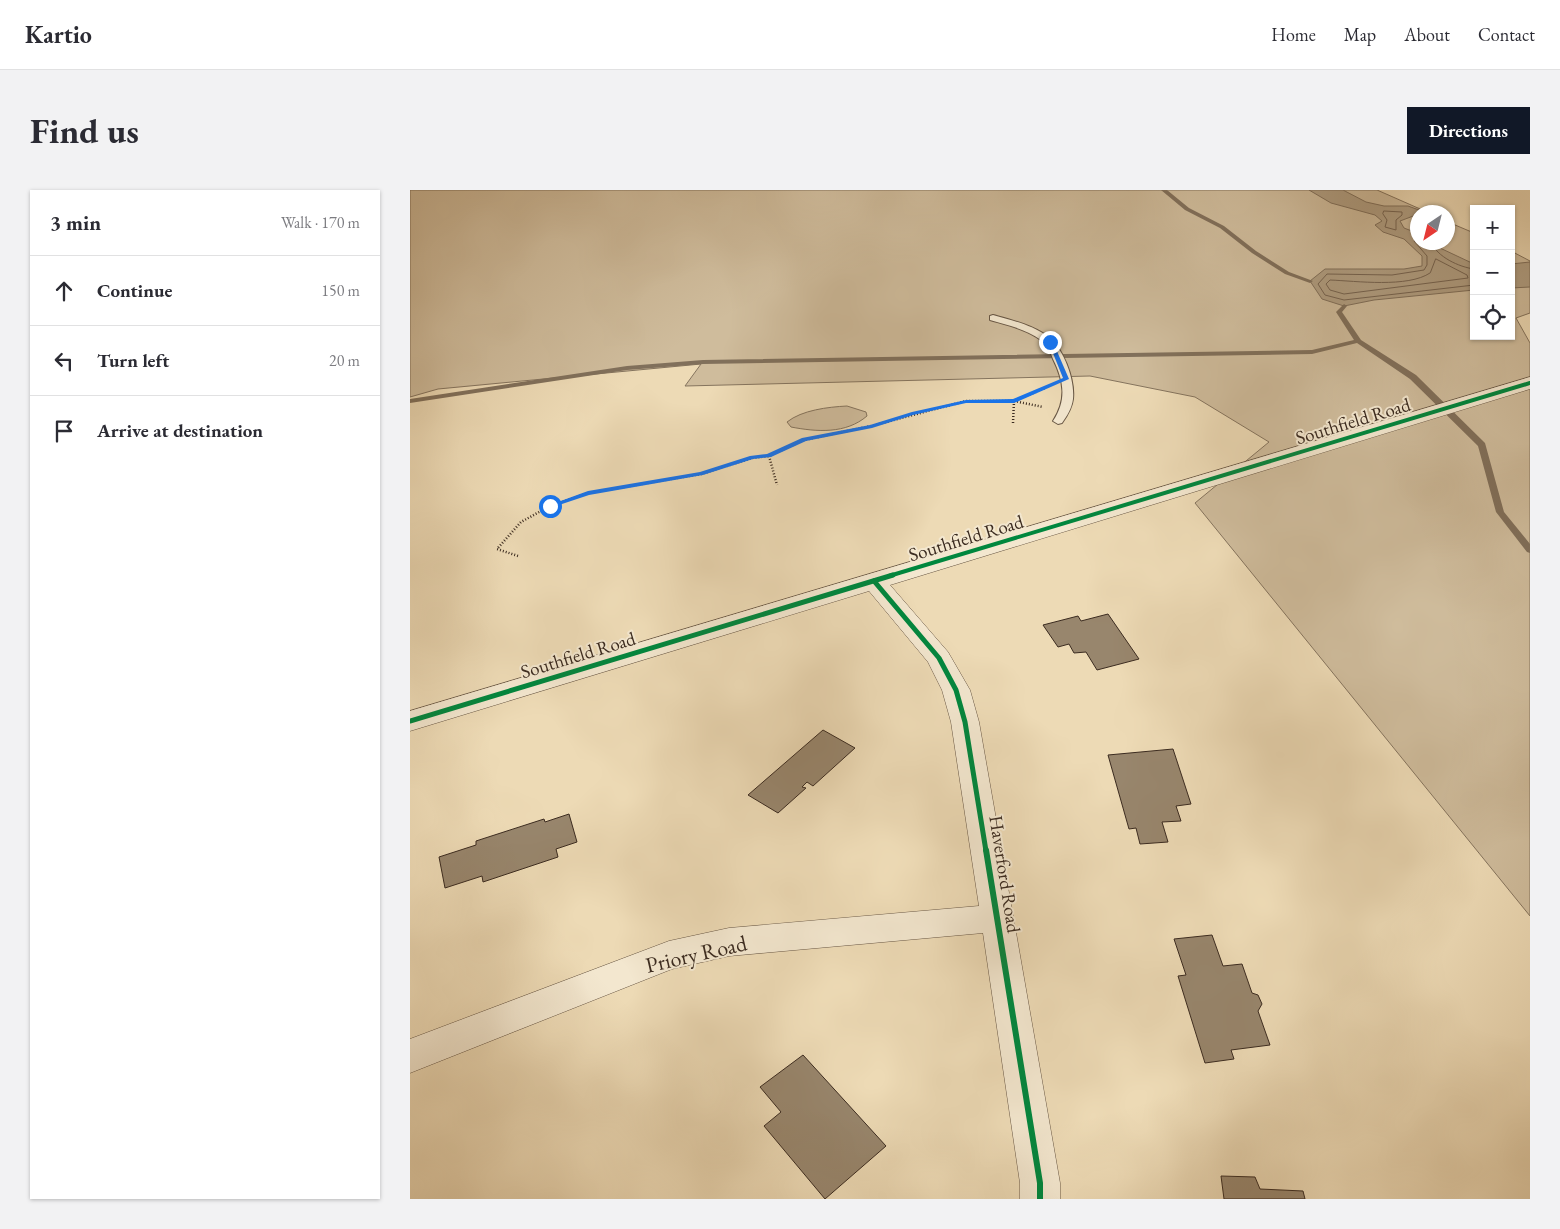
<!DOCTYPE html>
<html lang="en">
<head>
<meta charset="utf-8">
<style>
	:root { --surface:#fff; --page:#f2f2f3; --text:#2b2b33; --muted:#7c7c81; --line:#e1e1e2; --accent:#111827 }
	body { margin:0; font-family:"EB Garamond",serif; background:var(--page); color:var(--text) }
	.controls { position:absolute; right:15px; top:15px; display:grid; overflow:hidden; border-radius:0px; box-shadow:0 1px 4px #0004 }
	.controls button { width:45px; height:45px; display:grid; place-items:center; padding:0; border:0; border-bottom:1px solid var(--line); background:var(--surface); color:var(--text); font:25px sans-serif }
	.compass { position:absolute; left:1000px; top:15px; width:45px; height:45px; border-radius:50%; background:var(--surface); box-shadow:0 1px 4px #0004; rotate:215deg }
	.stop { position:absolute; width:15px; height:15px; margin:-11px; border:4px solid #1a73e8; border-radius:50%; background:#fff }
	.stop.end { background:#1a73e8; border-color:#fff; box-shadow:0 1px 5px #0008 }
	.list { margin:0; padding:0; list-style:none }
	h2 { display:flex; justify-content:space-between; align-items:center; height:65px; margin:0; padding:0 20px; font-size:21px }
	h2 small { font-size:16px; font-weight:400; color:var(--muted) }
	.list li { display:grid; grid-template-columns:32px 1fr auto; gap:15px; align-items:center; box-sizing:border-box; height:70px; padding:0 20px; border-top:1px solid var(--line) }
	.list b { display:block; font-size:19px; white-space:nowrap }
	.list em { font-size:16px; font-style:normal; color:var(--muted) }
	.icon { flex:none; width:28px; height:28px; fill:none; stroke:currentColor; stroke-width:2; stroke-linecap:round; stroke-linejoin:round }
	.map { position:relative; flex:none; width:1120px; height:1009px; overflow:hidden; border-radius:0px }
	header { display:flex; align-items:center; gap:30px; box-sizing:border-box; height:70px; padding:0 25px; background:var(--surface); border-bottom:1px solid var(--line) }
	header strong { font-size:24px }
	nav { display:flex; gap:28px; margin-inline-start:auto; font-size:18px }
	.intro { display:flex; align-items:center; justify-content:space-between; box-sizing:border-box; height:120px; padding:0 30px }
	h1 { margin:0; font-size:35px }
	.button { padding:12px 22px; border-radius:0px; background:var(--accent); color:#fff; font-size:18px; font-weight:700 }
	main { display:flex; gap:30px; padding:0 30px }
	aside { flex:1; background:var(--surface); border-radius:0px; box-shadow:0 1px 4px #0004 }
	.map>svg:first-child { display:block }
	.green { fill:#cfbc9c; stroke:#85745e }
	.water { fill:#b09e82; stroke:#81705b }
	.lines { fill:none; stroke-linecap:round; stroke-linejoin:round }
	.shore { stroke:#766451; stroke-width:1 }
	.stream { fill:#81705b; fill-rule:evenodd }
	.building { fill:#98866d; stroke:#3b2b20 }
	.service-casing { stroke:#685745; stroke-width:2 }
	.minor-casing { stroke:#685745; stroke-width:1 }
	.path { stroke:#3b2b20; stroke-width:2.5; stroke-dasharray:1 2; stroke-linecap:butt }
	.service { fill:#f3e7cf; fill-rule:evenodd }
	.minor { fill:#f3e7cf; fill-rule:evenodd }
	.cycleway-far2-casing { stroke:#f3e7cf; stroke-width:6 }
	.cycleway-far1-casing { stroke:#f3e7cf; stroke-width:8 }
	.cycleway-casing { stroke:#f3e7cf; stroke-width:9 }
	.cycleway-far2 { stroke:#00873e; stroke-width:4 }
	.cycleway-far1 { stroke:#00873e; stroke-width:5 }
	.cycleway { stroke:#00873e; stroke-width:6 }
	.route { fill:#1a73e8 }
	.labels { text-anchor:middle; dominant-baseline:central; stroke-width:4; stroke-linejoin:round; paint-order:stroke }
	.street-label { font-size:19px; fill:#3b2b20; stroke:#f3e7cf }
	.near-street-label { font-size:22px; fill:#3b2b20; stroke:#f3e7cf }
</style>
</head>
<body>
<header>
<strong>Kartio</strong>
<nav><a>Home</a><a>Map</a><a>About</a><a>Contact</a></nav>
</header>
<div class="intro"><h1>Find us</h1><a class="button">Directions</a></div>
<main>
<aside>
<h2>3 min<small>Walk · 170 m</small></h2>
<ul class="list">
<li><svg class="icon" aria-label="ahead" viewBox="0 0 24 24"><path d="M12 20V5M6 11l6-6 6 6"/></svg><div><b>Continue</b></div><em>150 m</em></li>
<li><svg class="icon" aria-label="left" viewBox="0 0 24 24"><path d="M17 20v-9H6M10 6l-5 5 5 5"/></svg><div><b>Turn left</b></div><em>20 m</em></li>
<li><svg class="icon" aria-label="arrive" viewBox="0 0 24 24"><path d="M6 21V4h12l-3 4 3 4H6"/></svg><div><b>Arrive at destination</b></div></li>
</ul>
</aside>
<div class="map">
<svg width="1120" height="1009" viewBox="0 0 1120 1009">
	<rect width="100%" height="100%" fill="#eddab5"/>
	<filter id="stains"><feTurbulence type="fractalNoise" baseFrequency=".004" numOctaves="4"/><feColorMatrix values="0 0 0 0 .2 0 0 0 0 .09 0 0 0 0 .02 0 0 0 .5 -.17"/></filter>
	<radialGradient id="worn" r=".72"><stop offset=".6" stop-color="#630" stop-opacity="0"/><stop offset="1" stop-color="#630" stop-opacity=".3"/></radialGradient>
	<g class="green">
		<path d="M0,0H967L1017,22H1008V52H1038V32L1064,43V146H1101V61L1120,71V123L1106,128L1120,153V726L785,313L859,252L785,207L680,186L275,196L291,174L28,199L0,207Z"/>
		<path d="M437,216L456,222L457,226C436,244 407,242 381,237L377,232C392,220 418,217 437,216Z"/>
	</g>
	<g class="water">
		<path d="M899,0H933L956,12L974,16H998L1009,20L1006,25L990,31L994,38L1007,43L1008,52L1023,53L1030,58L1064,74V100L964,110L934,116L912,109L900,91L915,79H994L1012,76V66L994,49L973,42L965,35L972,31L965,25L921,13Z"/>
		<path d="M1120,72V97L1101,98V74Z"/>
	</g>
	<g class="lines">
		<g class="shore">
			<path d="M974,21L992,22V25L986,30V40L975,37L977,30L973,24Z"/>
			<path d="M1008,47L1004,51L1017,66V75L1014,80L982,85L917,84L908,94L915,105L934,110L1064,95"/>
			<path d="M1021,52C1027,67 1049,77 1064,79"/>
			<path d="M1026,69L1057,85L1058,88L934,104L920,100L916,94L920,90C946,91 998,98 1020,83Z"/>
		</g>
		<g class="stream">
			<path d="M751,0H757L779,18L814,36L846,61L879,82L903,91L900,93L875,84L842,63L810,38L775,20Z"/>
			<path d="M934,114L937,116L932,122L951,150L1006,185L1075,253L1094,322L1120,354V363L1117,362L1086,322L1068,256L1000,189L947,153L902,164L293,174L217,180L0,213V209L217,176L293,170L902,160L944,150L926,122Z"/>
		</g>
	</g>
	<g class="building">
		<path d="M698,424L729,469L687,480L676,462L664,463L659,454L648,457L633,435L668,426L671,431Z"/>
		<path d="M413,540L445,558L403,596L397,592L392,597L396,598L368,623L338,605Z"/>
		<path d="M763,559L781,614L766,616L771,631L752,632L758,652L730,654L726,638L719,639L698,565Z"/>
		<path d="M159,624L167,652L146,659L148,667L73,692L72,686L35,698L29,667L66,655V651L134,629L135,632Z"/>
		<path d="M802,745L813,776L832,774L842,803L848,805L852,814L848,821L860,855L821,860L824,869L795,873L768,786L776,785L764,749Z"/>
		<path d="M393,865L476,956L415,1009L354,936L371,922L350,897Z"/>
		<path d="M811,986L845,987L850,999L893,1001L895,1009H814Z"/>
	</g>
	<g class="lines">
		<g class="service-casing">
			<path id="service" d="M583,125C601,130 622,135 637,146C653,157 665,189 663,209C662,218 657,226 652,233L648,234L643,231C657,210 654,191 643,169C640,161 638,155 631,150C616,139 597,135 580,130V126Z"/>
		</g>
		<g class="minor-casing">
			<path id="minor" d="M1120,187V199L480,395L538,462L560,500L569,532L650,993V1009H610V993L573,743L319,766L262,779L0,883V849L259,751L319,738L569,716L541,532L532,500L518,472L459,401L0,541V521Z"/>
		</g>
		<g class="path">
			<path d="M603,233L604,211L635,198"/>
			<path d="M359,266L367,295"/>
			<path d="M108,366L87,359L111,332L140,316L178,303L291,284L342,268L359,266L394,250L461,236L556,211H604L633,217"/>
		</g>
		<use href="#service" class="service"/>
		<use href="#minor" class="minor"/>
		<g class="cycleway-far2-casing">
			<path id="cycleway-far2" d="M479,386L1120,193"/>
		</g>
		<g class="cycleway-far1-casing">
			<g id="cycleway-far1">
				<path d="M464,391L529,468L546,500L555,532L576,661"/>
				<path d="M0,531L483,385"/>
			</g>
		</g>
		<g class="cycleway-casing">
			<path id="cycleway" d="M576,660L630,993V1009"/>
		</g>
		<use href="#cycleway-far2" class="cycleway-far2"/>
		<use href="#cycleway-far1" class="cycleway-far1"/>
		<use href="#cycleway" class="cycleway"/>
	</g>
	<path class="route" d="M638,151L643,152L659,189L604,213H556L503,225L462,238L396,251L361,267L343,269L293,285L179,305L140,318L137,316L178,301L290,282L340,266L357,264L392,248L460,235L502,222L556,210L603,209L653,188Z"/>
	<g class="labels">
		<g class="street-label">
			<text transform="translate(943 231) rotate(-17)">Southfield Road</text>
			<text transform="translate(556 348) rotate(-17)">Southfield Road</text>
			<text transform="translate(168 465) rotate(-17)">Southfield Road</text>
			<text transform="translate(595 684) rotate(81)">Haverford Road</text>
		</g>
		<g class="near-street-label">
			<text transform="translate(286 764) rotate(-13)">Priory Road</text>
		</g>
	</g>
	<rect width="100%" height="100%" filter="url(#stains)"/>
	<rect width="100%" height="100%" fill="url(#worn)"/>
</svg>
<div class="controls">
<button>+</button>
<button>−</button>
<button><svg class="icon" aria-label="locate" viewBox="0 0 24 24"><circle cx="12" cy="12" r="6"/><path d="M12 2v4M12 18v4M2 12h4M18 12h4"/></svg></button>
</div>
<svg class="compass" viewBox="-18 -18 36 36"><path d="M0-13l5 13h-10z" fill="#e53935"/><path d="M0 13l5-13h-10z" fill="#7c7c81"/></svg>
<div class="stop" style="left:140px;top:316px"></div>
<div class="stop end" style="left:640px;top:152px"></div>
</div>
</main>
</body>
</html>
